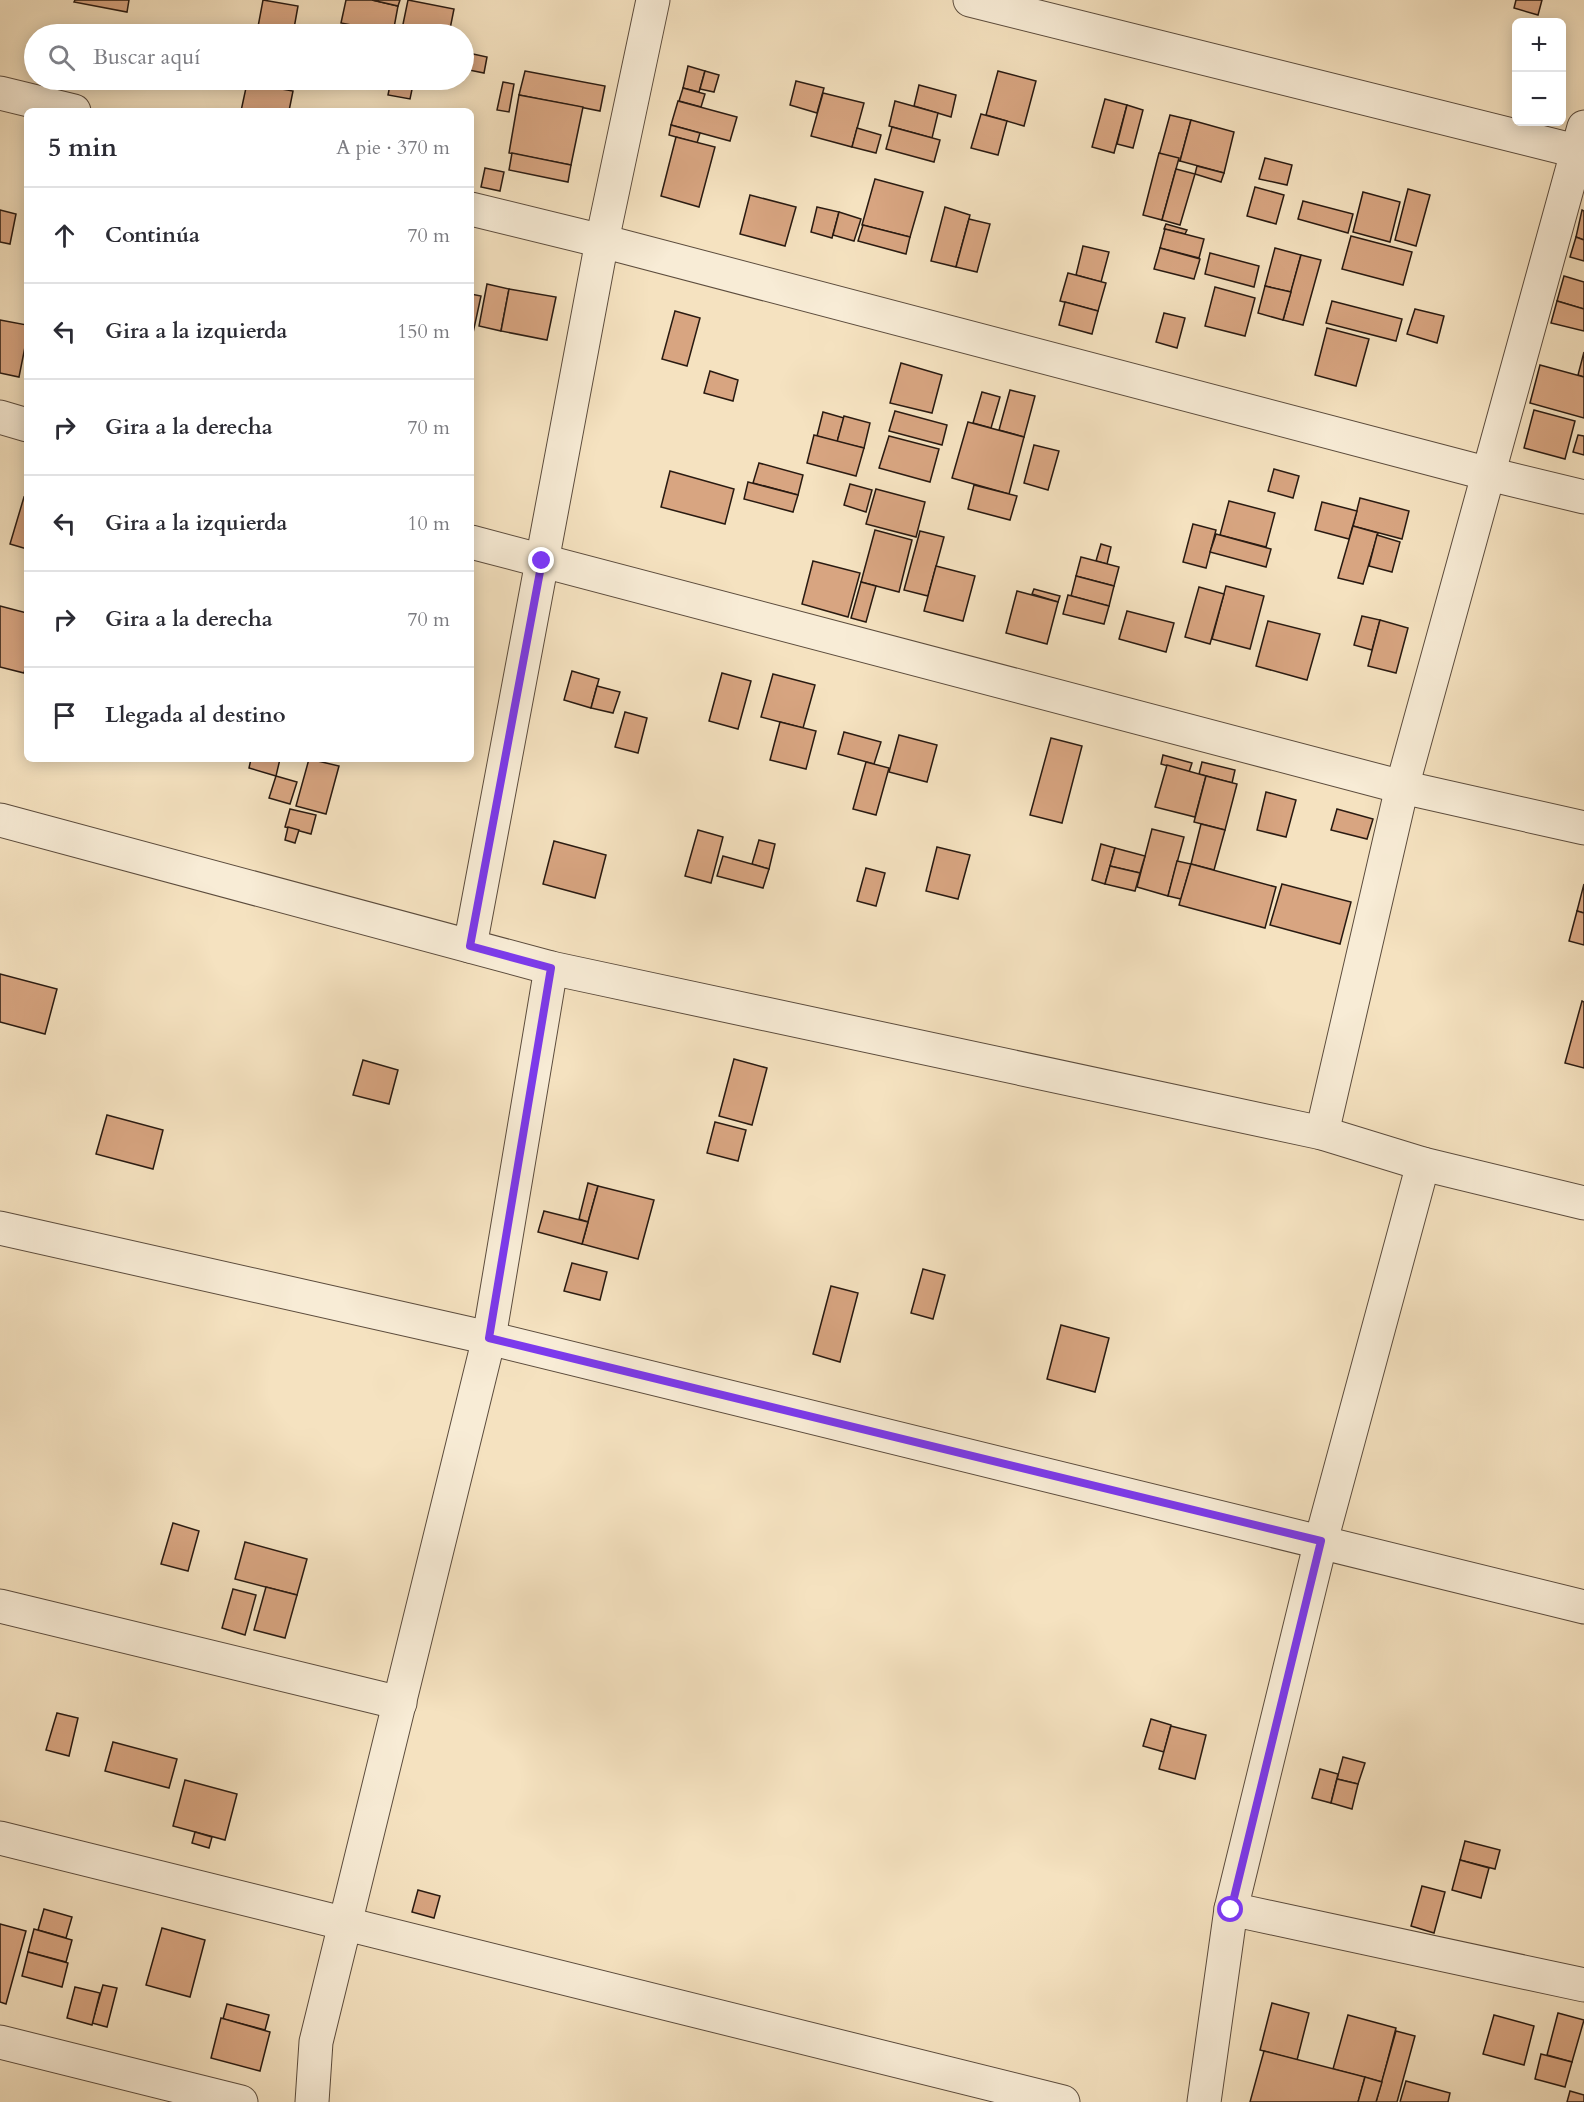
<!DOCTYPE html>
<html lang="es">
<head>
<meta charset="utf-8">
<style>
	:root { --surface:#fff; --page:#f2f2f3; --text:#2b2b33; --muted:#7c7c81; --line:#e1e1e2 }
	body { margin:0; font-family:Cardo,serif; background:var(--page); color:var(--text) }
	.controls { position:absolute; right:18px; top:18px; display:grid; overflow:hidden; border-radius:9px; box-shadow:0 3px 15px #0003 }
	.controls button { width:54px; height:54px; display:grid; place-items:center; padding:0; border:0; border-bottom:2px solid var(--line); background:var(--surface); color:var(--text); font:30px sans-serif }
	.stop { position:absolute; width:18px; height:18px; margin:-14px; border:4px solid #7c3aed; border-radius:50%; background:#fff }
	.stop.end { background:#7c3aed; border-color:#fff; box-shadow:0 2px 6px #0008 }
	.list { margin:0; padding:0; list-style:none }
	h2 { display:flex; justify-content:space-between; align-items:center; height:78px; margin:0; padding:0 24px; font-size:26px }
	h2 small { font-size:20px; font-weight:400; color:var(--muted) }
	.list li { display:grid; grid-template-columns:39px 1fr auto; gap:18px; align-items:center; box-sizing:border-box; height:96px; padding:0 24px; border-top:2px solid var(--line) }
	.list b { display:block; font-size:22px; white-space:nowrap }
	.list em { font-size:20px; font-style:normal; color:var(--muted) }
	.icon { flex:none; width:33px; height:33px; fill:none; stroke:currentColor; stroke-width:2; stroke-linecap:round; stroke-linejoin:round }
	.map { position:relative; flex:none; width:1584px; height:2102px; overflow:hidden }
	.search { position:absolute; background:var(--surface); box-shadow:0 3px 15px #0003; left:24px; top:24px; width:450px; height:66px; display:flex; align-items:center; gap:15px; box-sizing:border-box; padding:0 21px; border-radius:33px; color:var(--muted); font-size:22px }
	.panel { position:absolute; background:var(--surface); box-shadow:0 3px 15px #0003; left:24px; top:108px; width:450px; height:654px; border-radius:9px }
	.map>svg:first-child { display:block }
	.building { fill:#d8a581; stroke:#291a11; stroke-width:1.5 }
	.lines { fill:none; stroke-linecap:round; stroke-linejoin:round }
	.street-casing { stroke:#5c4c3d; stroke-width:35 }
	.street { stroke:#f8ecd6; stroke-width:33 }
	.route { stroke:#7c3aed; stroke-width:8 }
</style>
</head>
<body>
<div class="map">
<svg width="1584" height="2102" viewBox="0 0 1584 2102">
	<rect width="100%" height="100%" fill="#f5e2c0"/>
	<filter id="stains"><feTurbulence type="fractalNoise" baseFrequency=".00333" numOctaves="4"/><feColorMatrix values="0 0 0 0 .2 0 0 0 0 .09 0 0 0 0 .02 0 0 0 .5 -.17"/></filter>
	<radialGradient id="worn" r=".72"><stop offset=".6" stop-color="#630" stop-opacity="0"/><stop offset="1" stop-color="#630" stop-opacity=".3"/></radialGradient>
	<g class="building">
		<path d="M75,0H129L127,12L74,2Z"/>
		<path d="M263,0L298,6L293,34H271L257,32Z"/>
		<path d="M346,0H372L398,6L393,33L341,23Z"/>
		<path d="M372,0H400L398,6Z"/>
		<path d="M408,0L454,9L449,34H428L402,29Z"/>
		<path d="M1516,0H1542L1538,15L1514,8Z"/>
		<path d="M138,25L172,31L171,34H137Z"/>
		<path d="M197,29L227,34H196Z"/>
		<path d="M464,52L487,57L484,73L464,69Z"/>
		<path d="M688,66L705,71L699,92L683,88Z"/>
		<path d="M525,71L605,86L600,111L519,95Z"/>
		<path d="M705,71L719,75L714,92L700,89Z"/>
		<path d="M998,71L1036,81L1024,126L986,115Z"/>
		<path d="M391,80H414L410,99L388,95Z"/>
		<path d="M796,81L824,88L817,113L790,105Z"/>
		<path d="M503,82L514,84L509,112L497,110Z"/>
		<path d="M247,83L293,91L289,111H241Z"/>
		<path d="M919,85L956,95L951,117L914,106Z"/>
		<path d="M683,88L705,94L701,107L679,101Z"/>
		<path d="M823,93L864,103L852,147L811,136Z"/>
		<path d="M519,95L583,107L571,165L509,153Z"/>
		<path d="M1105,99L1127,105L1114,153L1092,147Z"/>
		<path d="M678,101L737,117L730,141L671,125Z"/>
		<path d="M895,101L938,113L932,138L889,126Z"/>
		<path d="M1127,105L1143,110L1133,148L1117,144Z"/>
		<path d="M981,114L1007,121L998,155L971,148Z"/>
		<path d="M1170,115L1191,120L1180,161L1159,155Z"/>
		<path d="M1191,120L1234,132L1224,173L1180,161Z"/>
		<path d="M671,125L700,133L697,143L669,135Z"/>
		<path d="M892,127L940,140L934,162L886,149Z"/>
		<path d="M857,128L881,135L876,153L852,147Z"/>
		<path d="M676,137L715,147L699,207L661,196Z"/>
		<path d="M512,153L571,165L568,182L509,170Z"/>
		<path d="M1159,153L1179,158L1162,220L1143,215Z"/>
		<path d="M1265,158L1292,165L1287,185L1259,179Z"/>
		<path d="M1197,166L1224,173L1221,182L1195,174Z"/>
		<path d="M485,168L504,172L500,191L481,187Z"/>
		<path d="M1176,169L1195,174L1180,225L1162,220Z"/>
		<path d="M875,179L923,192L910,237L862,225Z"/>
		<path d="M1255,187L1284,195L1276,224L1247,216Z"/>
		<path d="M1408,189L1430,195L1416,246L1395,240Z"/>
		<path d="M1363,192L1400,202L1390,242L1353,232Z"/>
		<path d="M750,195L796,207L785,246L740,234Z"/>
		<path d="M1303,201L1353,214L1348,233L1298,219Z"/>
		<path d="M817,207L839,212L832,238L811,232Z"/>
		<path d="M945,207L970,215L956,267L931,261Z"/>
		<path d="M0,210L16,214L10,244L0,242Z"/>
		<path d="M1582,210L1584,211V240L1576,237Z"/>
		<path d="M839,212L861,219L854,241L833,235Z"/>
		<path d="M969,219L990,224L977,272L956,267Z"/>
		<path d="M1166,224L1187,230L1185,234L1164,229Z"/>
		<path d="M863,225L910,237L906,254L858,241Z"/>
		<path d="M1165,229L1204,239L1199,258L1160,248Z"/>
		<path d="M1351,236L1412,252L1403,285L1342,269Z"/>
		<path d="M1576,237L1584,240V261L1570,257Z"/>
		<path d="M1083,246L1109,252L1101,282L1076,275Z"/>
		<path d="M1160,248L1200,259L1194,279L1154,269Z"/>
		<path d="M1275,248L1301,255L1291,292L1265,286Z"/>
		<path d="M1210,253L1259,266L1254,287L1205,274Z"/>
		<path d="M1301,255L1321,260L1303,325L1283,320Z"/>
		<path d="M1068,273L1106,283L1098,311L1060,301Z"/>
		<path d="M1564,276L1584,282V309L1557,301Z"/>
		<path d="M487,284L509,289L501,331L479,326Z"/>
		<path d="M1265,286L1291,292L1283,320L1258,313Z"/>
		<path d="M1215,287L1255,298L1245,336L1205,326Z"/>
		<path d="M509,289L556,297L547,340L501,331Z"/>
		<path d="M471,294L481,296L473,333L471,332Z"/>
		<path d="M1332,301L1402,319L1396,341L1326,323Z"/>
		<path d="M1557,301L1584,309V331L1551,323Z"/>
		<path d="M1065,302L1098,311L1092,334L1059,325Z"/>
		<path d="M1415,309L1444,316L1437,343L1407,334Z"/>
		<path d="M675,311L700,318L687,366L662,359Z"/>
		<path d="M1164,313L1185,318L1177,348L1156,342Z"/>
		<path d="M0,320L27,325V337L19,377L0,373Z"/>
		<path d="M1327,328L1369,339L1356,386L1315,375Z"/>
		<path d="M1584,352V377L1578,375Z"/>
		<path d="M901,363L942,375L932,413L890,403Z"/>
		<path d="M1540,365L1584,377V418L1530,403Z"/>
		<path d="M710,371L738,380L733,401L704,393Z"/>
		<path d="M1010,390L1035,396L1024,437L999,430Z"/>
		<path d="M982,392L1000,397L991,428L973,423Z"/>
		<path d="M1534,410L1575,421L1565,459L1524,448Z"/>
		<path d="M895,411L947,425L942,445L889,431Z"/>
		<path d="M823,412L844,418L837,442L817,436Z"/>
		<path d="M844,416L870,423L864,448L837,442Z"/>
		<path d="M968,422L1024,437L1009,494L952,478Z"/>
		<path d="M814,435L864,448L856,476L807,463Z"/>
		<path d="M1578,435L1584,436V455L1573,452Z"/>
		<path d="M889,436L939,449L930,482L879,468Z"/>
		<path d="M1034,445L1059,451L1048,490L1024,483Z"/>
		<path d="M759,463L803,475L798,495L753,483Z"/>
		<path d="M1274,469L1299,476L1293,498L1268,491Z"/>
		<path d="M670,471L734,489L725,524L661,507Z"/>
		<path d="M748,482L798,495L793,512L744,499Z"/>
		<path d="M850,484L872,490L866,512L844,505Z"/>
		<path d="M974,485L1017,496L1010,520L968,509Z"/>
		<path d="M876,489L925,502L916,537L866,524Z"/>
		<path d="M24,497L27,498V549L10,544Z"/>
		<path d="M1360,498L1409,511L1402,539L1353,526Z"/>
		<path d="M1229,501L1275,513L1266,547L1220,535Z"/>
		<path d="M1322,502L1357,511L1349,539L1315,530Z"/>
		<path d="M1193,524L1216,530L1206,568L1183,562Z"/>
		<path d="M1353,526L1378,533L1363,584L1338,578Z"/>
		<path d="M875,530L912,540L899,592L861,582Z"/>
		<path d="M920,531L944,537L928,596L904,590Z"/>
		<path d="M1216,534L1271,549L1266,567L1210,552Z"/>
		<path d="M1377,535L1400,542L1392,572L1369,566Z"/>
		<path d="M1101,544L1111,547L1107,564L1096,561Z"/>
		<path d="M1081,557L1119,567L1114,586L1076,576Z"/>
		<path d="M813,561L860,573L848,617L802,604Z"/>
		<path d="M936,566L975,576L963,621L924,611Z"/>
		<path d="M1076,576L1114,586L1109,606L1071,596Z"/>
		<path d="M861,582L876,586L866,622L851,618Z"/>
		<path d="M1226,586L1264,596L1250,649L1212,639Z"/>
		<path d="M1199,587L1224,594L1210,644L1185,637Z"/>
		<path d="M1034,589L1060,596L1058,602L1032,594Z"/>
		<path d="M1017,591L1058,602L1047,644L1006,633Z"/>
		<path d="M1068,595L1109,606L1104,624L1063,614Z"/>
		<path d="M0,606L27,613V661L24,673L0,667Z"/>
		<path d="M1127,611L1174,623L1166,652L1119,639Z"/>
		<path d="M1362,616L1380,620L1372,650L1354,645Z"/>
		<path d="M1380,620L1408,628L1396,673L1368,666Z"/>
		<path d="M1268,621L1320,634L1307,680L1256,666Z"/>
		<path d="M572,671L599,679L591,708L564,700Z"/>
		<path d="M722,673L751,681L738,729L709,721Z"/>
		<path d="M773,674L815,685L803,728L761,717Z"/>
		<path d="M597,686L620,692L613,713L591,708Z"/>
		<path d="M625,712L647,718L638,753L615,747Z"/>
		<path d="M780,722L816,731L806,769L770,760Z"/>
		<path d="M844,732L881,742L874,764L838,754Z"/>
		<path d="M899,735L937,745L927,782L889,772Z"/>
		<path d="M1051,738L1082,746L1062,823L1030,815Z"/>
		<path d="M1163,755L1192,763L1189,772L1161,764Z"/>
		<path d="M251,759H280L276,776L249,768Z"/>
		<path d="M309,759L339,766L326,814L296,806Z"/>
		<path d="M866,762L889,768L876,815L853,809Z"/>
		<path d="M1202,762L1235,770L1232,783L1199,774Z"/>
		<path d="M1167,765L1206,776L1195,817L1155,807Z"/>
		<path d="M276,776L297,782L290,804L269,798Z"/>
		<path d="M1206,776L1237,784L1225,830L1194,822Z"/>
		<path d="M1266,792L1296,800L1286,837L1257,830Z"/>
		<path d="M290,809L316,815L311,834L285,827Z"/>
		<path d="M1337,809L1373,819L1367,839L1331,830Z"/>
		<path d="M1201,824L1225,830L1214,870L1191,864Z"/>
		<path d="M288,827L299,830L295,843L285,840Z"/>
		<path d="M1152,829L1184,837L1168,896L1137,887Z"/>
		<path d="M698,830L723,837L711,883L685,876Z"/>
		<path d="M759,840L775,844L769,869L752,864Z"/>
		<path d="M554,841L606,855L595,898L543,884Z"/>
		<path d="M1101,844L1115,848L1105,884L1092,880Z"/>
		<path d="M937,847L970,855L958,899L926,891Z"/>
		<path d="M1115,848L1145,856L1140,873L1110,866Z"/>
		<path d="M723,856L769,869L763,888L717,876Z"/>
		<path d="M1177,861L1191,864L1181,899L1168,896Z"/>
		<path d="M1191,864L1276,887L1265,928L1179,905Z"/>
		<path d="M1110,866L1140,873L1135,891L1105,884Z"/>
		<path d="M866,868L885,873L876,906L857,901Z"/>
		<path d="M1282,884L1351,902L1340,944L1270,925Z"/>
		<path d="M1584,884V913L1577,911Z"/>
		<path d="M1577,911L1584,913V945L1569,941Z"/>
		<path d="M0,974L57,989L45,1034L0,1022Z"/>
		<path d="M1582,1001L1584,1002V1068L1565,1063Z"/>
		<path d="M734,1059L767,1068L752,1125L719,1116Z"/>
		<path d="M363,1060L398,1070L389,1104L353,1095Z"/>
		<path d="M107,1115L163,1130L153,1169L96,1154Z"/>
		<path d="M715,1122L746,1130L738,1161L707,1153Z"/>
		<path d="M588,1183L598,1186L588,1222L579,1219Z"/>
		<path d="M598,1186L654,1200L638,1259L582,1244Z"/>
		<path d="M544,1211L588,1222L582,1244L538,1232Z"/>
		<path d="M572,1263L607,1272L600,1300L564,1291Z"/>
		<path d="M923,1269L945,1275L933,1319L911,1313Z"/>
		<path d="M831,1286L858,1293L840,1362L813,1354Z"/>
		<path d="M1061,1325L1109,1338L1095,1392L1047,1379Z"/>
		<path d="M173,1523L199,1531L188,1571L161,1564Z"/>
		<path d="M245,1542L307,1559L297,1595L235,1579Z"/>
		<path d="M266,1587L297,1595L285,1638L254,1630Z"/>
		<path d="M233,1589L256,1595L245,1635L222,1628Z"/>
		<path d="M57,1713L78,1718L69,1756L46,1750Z"/>
		<path d="M1151,1719L1171,1725L1164,1752L1143,1746Z"/>
		<path d="M1171,1726L1206,1735L1195,1779L1159,1769Z"/>
		<path d="M113,1742L177,1759L169,1788L105,1771Z"/>
		<path d="M1343,1757L1365,1763L1358,1784L1337,1779Z"/>
		<path d="M1320,1769L1338,1774L1331,1803L1312,1798Z"/>
		<path d="M1337,1779L1358,1784L1352,1809L1331,1803Z"/>
		<path d="M185,1780L237,1794L225,1840L173,1826Z"/>
		<path d="M195,1832L212,1837L209,1848L192,1843Z"/>
		<path d="M1465,1841L1500,1850L1495,1869L1460,1860Z"/>
		<path d="M1460,1860L1489,1868L1481,1898L1452,1890Z"/>
		<path d="M1422,1886L1445,1892L1434,1933L1411,1926Z"/>
		<path d="M418,1890L440,1896L434,1918L412,1912Z"/>
		<path d="M44,1909L72,1917L66,1938L38,1930Z"/>
		<path d="M0,1924L26,1931L6,2004L0,2002Z"/>
		<path d="M162,1928L205,1940L190,1997L146,1985Z"/>
		<path d="M34,1929L72,1940L66,1962L28,1952Z"/>
		<path d="M28,1952L68,1963L62,1987L22,1976Z"/>
		<path d="M103,1985L117,1988L107,2027L92,2023Z"/>
		<path d="M75,1987L100,1993L92,2025L67,2018Z"/>
		<path d="M1272,2003L1309,2013L1297,2060L1260,2050Z"/>
		<path d="M227,2004L269,2015L265,2030L223,2019Z"/>
		<path d="M1558,2013L1584,2020L1572,2062L1547,2055Z"/>
		<path d="M1348,2015L1396,2028L1382,2082L1333,2069Z"/>
		<path d="M1494,2015L1534,2026L1524,2065L1483,2054Z"/>
		<path d="M221,2018L270,2032L260,2071L211,2058Z"/>
		<path d="M1396,2031L1415,2036L1397,2102H1376Z"/>
		<path d="M1264,2051L1365,2077L1358,2102H1250Z"/>
		<path d="M1541,2054L1572,2062L1565,2087L1535,2079Z"/>
		<path d="M1365,2077L1382,2082L1376,2102H1358Z"/>
		<path d="M1406,2081L1450,2093L1448,2102H1400Z"/>
		<path d="M1570,2091L1584,2095V2102H1567Z"/>
	</g>
	<g class="lines">
		<g class="street-casing">
			<g id="street">
				<path d="M970,0L1584,153"/>
				<path d="M0,93L74,111"/>
				<path d="M471,209L602,241L1489,474L1584,497"/>
				<path d="M0,417L27,425"/>
				<path d="M471,542L1402,787L1584,828"/>
				<path d="M0,820L551,968L1322,1133L1423,1164L1584,1203"/>
				<path d="M470,946L602,241L653,0"/>
				<path d="M1322,1133L1402,787L1584,127"/>
				<path d="M0,1228L489,1338L1584,1607"/>
				<path d="M0,1606L400,1703"/>
				<path d="M0,1838L1063,2102"/>
				<path d="M1231,1909L1584,1985"/>
				<path d="M0,2042L241,2102"/>
				<path d="M312,2102L316,2042L489,1338L551,968"/>
				<path d="M1204,2102L1231,1909L1321,1541L1423,1164"/>
			</g>
		</g>
		<use href="#street" class="street"/>
	</g>
	<g class="lines">
		<path class="route" d="M542,561L470,946L551,968L489,1338L1321,1541L1231,1910"/>
	</g>
	<rect width="100%" height="100%" filter="url(#stains)"/>
	<rect width="100%" height="100%" fill="url(#worn)"/>
</svg>
<div class="controls">
<button>+</button>
<button>−</button>
</div>
<div class="stop" style="left:1231px;top:1910px"></div>
<div class="stop end" style="left:542px;top:561px"></div>
<div class="search"><svg class="icon" aria-label="search" viewBox="0 0 24 24"><circle cx="10" cy="10" r="6"/><path d="M15 15l6 6"/></svg>Buscar aquí</div>
<section class="panel">
<h2>5 min<small>A pie · 370 m</small></h2>
<ul class="list">
<li><svg class="icon" aria-label="ahead" viewBox="0 0 24 24"><path d="M12 20V5M6 11l6-6 6 6"/></svg><div><b>Continúa</b></div><em>70 m</em></li>
<li><svg class="icon" aria-label="left" viewBox="0 0 24 24"><path d="M17 20v-9H6M10 6l-5 5 5 5"/></svg><div><b>Gira a la izquierda</b></div><em>150 m</em></li>
<li><svg class="icon" aria-label="right" viewBox="0 0 24 24"><path d="M7 20v-9h11M14 6l5 5-5 5"/></svg><div><b>Gira a la derecha</b></div><em>70 m</em></li>
<li><svg class="icon" aria-label="left" viewBox="0 0 24 24"><path d="M17 20v-9H6M10 6l-5 5 5 5"/></svg><div><b>Gira a la izquierda</b></div><em>10 m</em></li>
<li><svg class="icon" aria-label="right" viewBox="0 0 24 24"><path d="M7 20v-9h11M14 6l5 5-5 5"/></svg><div><b>Gira a la derecha</b></div><em>70 m</em></li>
<li><svg class="icon" aria-label="arrive" viewBox="0 0 24 24"><path d="M6 21V4h12l-3 4 3 4H6"/></svg><div><b>Llegada al destino</b></div></li>
</ul>
</section>
</div>
</body>
</html>
